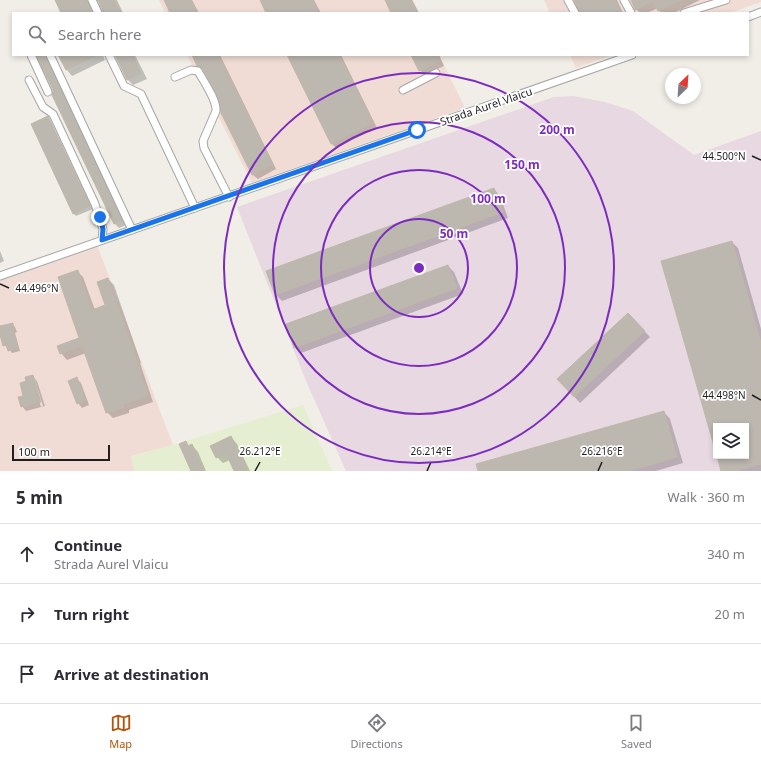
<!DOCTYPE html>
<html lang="en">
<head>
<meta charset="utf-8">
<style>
	:root { --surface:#fff; --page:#f7f7f7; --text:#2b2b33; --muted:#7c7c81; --line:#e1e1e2; --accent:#b45309 }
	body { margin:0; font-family:"Noto Sans",sans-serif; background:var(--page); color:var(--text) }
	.controls { position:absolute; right:12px; bottom:12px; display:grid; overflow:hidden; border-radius:0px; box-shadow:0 2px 6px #0003 }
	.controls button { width:36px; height:36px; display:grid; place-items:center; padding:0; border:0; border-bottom:1px solid var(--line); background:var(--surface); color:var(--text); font:20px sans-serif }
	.compass { position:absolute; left:665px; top:68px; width:36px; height:36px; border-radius:50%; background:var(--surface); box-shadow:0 2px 6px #0003; rotate:25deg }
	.scale { position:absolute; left:12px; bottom:10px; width:98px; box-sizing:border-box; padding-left:4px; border:2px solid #1f1f1f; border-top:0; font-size:11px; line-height:14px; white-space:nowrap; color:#1f1f1f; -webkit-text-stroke:3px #fff; paint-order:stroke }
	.stop { position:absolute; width:12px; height:12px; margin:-9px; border:3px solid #1a73e8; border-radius:50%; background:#fff }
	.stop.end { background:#1a73e8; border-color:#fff; box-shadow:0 1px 4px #0008 }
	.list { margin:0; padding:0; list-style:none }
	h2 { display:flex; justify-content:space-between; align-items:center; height:52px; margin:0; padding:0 16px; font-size:17px }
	h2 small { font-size:13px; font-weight:400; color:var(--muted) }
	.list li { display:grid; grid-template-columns:26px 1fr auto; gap:12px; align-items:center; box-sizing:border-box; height:60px; padding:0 16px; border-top:1px solid var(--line) }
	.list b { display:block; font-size:15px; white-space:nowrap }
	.list p { margin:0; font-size:13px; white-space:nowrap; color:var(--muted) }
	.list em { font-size:13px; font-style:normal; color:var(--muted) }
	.icon { flex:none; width:22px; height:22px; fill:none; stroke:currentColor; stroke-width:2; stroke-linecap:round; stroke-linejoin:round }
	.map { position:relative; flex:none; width:761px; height:471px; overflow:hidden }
	.search { position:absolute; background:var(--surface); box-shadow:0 2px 6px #0003; left:12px; right:12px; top:12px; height:44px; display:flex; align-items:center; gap:10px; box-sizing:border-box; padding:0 14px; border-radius:0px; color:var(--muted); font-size:15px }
	.sheet { height:232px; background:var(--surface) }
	nav { display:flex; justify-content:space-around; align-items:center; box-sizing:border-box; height:56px; border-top:1px solid var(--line); background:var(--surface); font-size:11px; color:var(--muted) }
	nav a { display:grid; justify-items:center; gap:2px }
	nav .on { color:var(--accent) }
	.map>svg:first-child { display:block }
	.commercial { fill:#f0dcd5 }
	.industrial { fill:#e8d8e2; fill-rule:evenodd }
	.farmland { fill:#e6eed1 }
	.shadow { fill:#0003; fill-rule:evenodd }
	.building { fill:#bcb7af; stroke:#c1b8a8 }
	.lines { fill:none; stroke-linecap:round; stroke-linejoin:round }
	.minor-casing { stroke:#a6a6a6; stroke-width:9 }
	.minor { stroke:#fff; stroke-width:7 }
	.route { stroke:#1a73e8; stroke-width:5 }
	.ticks { fill:none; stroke:#1f1f1f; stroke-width:1.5 }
	.ring { fill:none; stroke:#7b2cbf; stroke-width:2 }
	.labels { text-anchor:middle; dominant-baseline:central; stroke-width:3.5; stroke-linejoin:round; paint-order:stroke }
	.street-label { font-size:11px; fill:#1f1f1f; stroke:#fff }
	.ticks-label { font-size:10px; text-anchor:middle; fill:#1f1f1f; stroke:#fff; stroke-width:3.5; stroke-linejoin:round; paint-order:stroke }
	.centre { fill:#7b2cbf; stroke:#fff; stroke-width:2 }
	.ring-label { font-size:12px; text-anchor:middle; font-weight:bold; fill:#7b2cbf; stroke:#fff; stroke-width:3.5; stroke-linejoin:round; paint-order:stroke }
</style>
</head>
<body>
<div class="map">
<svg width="761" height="471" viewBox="0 0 761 471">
	<rect width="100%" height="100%" fill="#f0eee6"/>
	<g class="commercial">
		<path d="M159,0H413L419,13H165Z"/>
		<path d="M544,0H761V2L729,13H550Z"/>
		<path d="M187,55H439L465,108L252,183Z"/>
		<path d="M570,55H612L576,68Z"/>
		<path d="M97,245L173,445L131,456L135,471H0V277Z"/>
	</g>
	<path class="industrial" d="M573,96L605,102L633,111L694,155L761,131V471H346L306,381L237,207L554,97ZM716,426H746V456H716Z"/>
	<path class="farmland" d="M303,405L332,471H135L131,456L173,445Z"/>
	<g class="shadow">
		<path d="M56,0H117L123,13H103L99,1H96L95,13H62Z"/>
		<path d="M165,0H192L199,13H172Z"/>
		<path d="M261,0H314L321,13H267Z"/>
		<path d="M386,0H412L419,13H392Z"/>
		<path d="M575,0H617L623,13H581Z"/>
		<path d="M632,0H700L674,13H661L658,8L647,13H640L636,9Z"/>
		<path d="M38,55H47L126,225L119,228L114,223Z"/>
		<path d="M59,55H103L105,60L72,76L67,70Z"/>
		<path d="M116,55H135L147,79L133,85L127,79Z"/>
		<path d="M193,55H220L276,169L258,179L253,175L222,112L220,100L205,71L198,65Z"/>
		<path d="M288,55H341L377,128L336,148L331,143Z"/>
		<path d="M412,55H439L444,66L424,75L420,70Z"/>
		<path d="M48,118L50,120L93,209L76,216L74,214Z"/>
		<path d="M494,189L500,196L508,218L282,301L276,295L268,272Z"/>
		<path d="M732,242L738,248L761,329V471H722L718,456H746V426H716V449L662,261Z"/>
		<path d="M0,251L4,261L0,263Z"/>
		<path d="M448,266L454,272L463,294L301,353L295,347Z"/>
		<path d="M77,271L83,277L95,310L107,306L108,279L114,285L141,363H140L153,402L129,410V413L113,418L107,412L86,353L67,360L61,353L81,339Z"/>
		<path d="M628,314L650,337L580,403L558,379Z"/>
		<path d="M12,324L15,327L17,332L15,333L20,351L12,353L8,348L4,345L0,332V327Z"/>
		<path d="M32,376L37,381L45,406L26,411L22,406L27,382ZM33,380H35L43,406L41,407Z"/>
		<path d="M77,379L81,383L89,405L82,408L78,403Z"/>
		<path d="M664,412L670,419L683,463L656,471H479Z"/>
		<path d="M231,437L237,444L250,471H235L230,460L223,463L217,457Z"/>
		<path d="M186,442L189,446L192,445L198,452L206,471H192Z"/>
	</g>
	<g class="building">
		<path d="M55,0H87L92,13H61Z"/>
		<path d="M98,0H114L121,13H103Z"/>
		<path d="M164,0H191L197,13H170Z"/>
		<path d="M260,0H313L319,13H266Z"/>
		<path d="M385,0H411L417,13H391Z"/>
		<path d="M574,0H615L622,13H580Z"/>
		<path d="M631,0H682L658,11L653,1L635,10Z"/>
		<path d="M36,55H45L122,220L114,224L52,95L53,90Z"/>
		<path d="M58,55H97L66,70Z"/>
		<path d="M115,55H133L141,73L127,80Z"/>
		<path d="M192,55H218L273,164L252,175L221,113L219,100L214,89L202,68L197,66Z"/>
		<path d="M287,55H340L373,123L331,144Z"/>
		<path d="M411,55H437L440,61L419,71Z"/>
		<path d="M48,116L90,206L73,214L31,124Z"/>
		<path d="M494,188L503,212L275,295L266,271Z"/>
		<path d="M732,241L761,343V464L736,471H721L717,456H746V426H716V446H714L661,261Z"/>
		<path d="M448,265L457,288L294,348L286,324Z"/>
		<path d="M78,270L92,310L105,305L97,282L108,278L136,357H135L148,396L123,404L124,407L106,413L82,346L60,354L57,346L79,338L58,277Z"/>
		<path d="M628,313L645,331L574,397L557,379Z"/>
		<path d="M13,323L14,330H13L18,348L8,351L6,345L3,346L0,335V326Z"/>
		<path d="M33,375L41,402L21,407L18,397L23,396L20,383L26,381L25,377Z"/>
		<path d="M77,377L85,400L77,404L68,381Z"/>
		<path d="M664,411L677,457L629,471H478L476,464Z"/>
		<path d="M231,436L247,471H234L226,453L216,458L210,446Z"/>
		<path d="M186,441L188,446L192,444L204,471H191L179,444Z"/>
	</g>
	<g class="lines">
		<g class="minor-casing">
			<g id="minor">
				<path d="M92,0L98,13"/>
				<path d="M568,0L575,13"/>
				<path d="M624,0L631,13"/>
				<path d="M684,13L726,0"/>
				<path d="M748,17L761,12"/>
				<path d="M31,55L48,92"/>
				<path d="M50,55L132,230"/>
				<path d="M109,55L124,86L141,94L195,208"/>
				<path d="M175,77L191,70L198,71C204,82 217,100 216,111L203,141L204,148L229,197"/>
				<path d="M29,80L43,107L53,114L95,204L103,229L102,240"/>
				<path d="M403,90L436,73"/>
				<path d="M0,276L632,55"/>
			</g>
		</g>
		<use href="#minor" class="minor"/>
	</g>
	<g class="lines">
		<path class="route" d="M100,217L103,229L102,240L417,130"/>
	</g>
	<path class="ticks" d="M752,156L761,160M0,284L9,288M752,395L761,400M255,471L260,462M427,471L431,462M598,471L602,462"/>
	<g class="ring">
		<circle cx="419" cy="268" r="49"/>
		<circle cx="419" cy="268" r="98"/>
		<circle cx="419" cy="268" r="146"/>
		<circle cx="419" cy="268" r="195"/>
	</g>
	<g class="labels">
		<g class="street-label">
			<text transform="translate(486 106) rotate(-19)">Strada Aurel Vlaicu</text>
		</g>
	</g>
	<g class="ticks-label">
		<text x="724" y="160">44.500°N</text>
		<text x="37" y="292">44.496°N</text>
		<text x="724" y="399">44.498°N</text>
		<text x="260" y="455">26.212°E</text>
		<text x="431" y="455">26.214°E</text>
		<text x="602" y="455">26.216°E</text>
	</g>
	<circle cx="419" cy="268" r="6" class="centre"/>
	<g class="ring-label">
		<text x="557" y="134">200 m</text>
		<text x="522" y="169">150 m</text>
		<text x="488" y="203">100 m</text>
		<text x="454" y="238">50 m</text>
	</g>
</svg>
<div class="controls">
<button><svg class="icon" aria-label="layers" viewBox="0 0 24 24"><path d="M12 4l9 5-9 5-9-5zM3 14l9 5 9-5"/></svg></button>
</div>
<svg class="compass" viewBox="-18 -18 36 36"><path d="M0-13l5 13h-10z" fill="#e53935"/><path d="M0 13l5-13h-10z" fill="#7c7c81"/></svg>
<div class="scale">100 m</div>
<div class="stop" style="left:417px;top:130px"></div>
<div class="stop end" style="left:100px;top:217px"></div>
<div class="search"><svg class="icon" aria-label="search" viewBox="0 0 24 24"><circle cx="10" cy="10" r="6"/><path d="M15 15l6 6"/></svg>Search here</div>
</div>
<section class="sheet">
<h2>5 min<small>Walk · 360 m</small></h2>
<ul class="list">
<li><svg class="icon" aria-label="ahead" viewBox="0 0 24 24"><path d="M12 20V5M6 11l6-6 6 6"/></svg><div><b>Continue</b><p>Strada Aurel Vlaicu</p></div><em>340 m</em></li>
<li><svg class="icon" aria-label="right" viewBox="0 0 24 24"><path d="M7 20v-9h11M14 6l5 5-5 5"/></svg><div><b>Turn right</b></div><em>20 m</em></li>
<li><svg class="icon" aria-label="arrive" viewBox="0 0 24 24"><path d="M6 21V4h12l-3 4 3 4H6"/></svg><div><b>Arrive at destination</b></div></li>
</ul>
</section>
<nav>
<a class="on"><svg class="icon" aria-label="map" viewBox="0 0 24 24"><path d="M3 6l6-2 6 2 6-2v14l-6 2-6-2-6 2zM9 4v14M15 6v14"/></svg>Map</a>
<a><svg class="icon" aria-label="directions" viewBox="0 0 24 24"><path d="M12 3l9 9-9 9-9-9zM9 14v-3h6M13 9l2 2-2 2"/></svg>Directions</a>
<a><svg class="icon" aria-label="saved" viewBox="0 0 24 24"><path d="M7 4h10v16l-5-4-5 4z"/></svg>Saved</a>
</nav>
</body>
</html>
